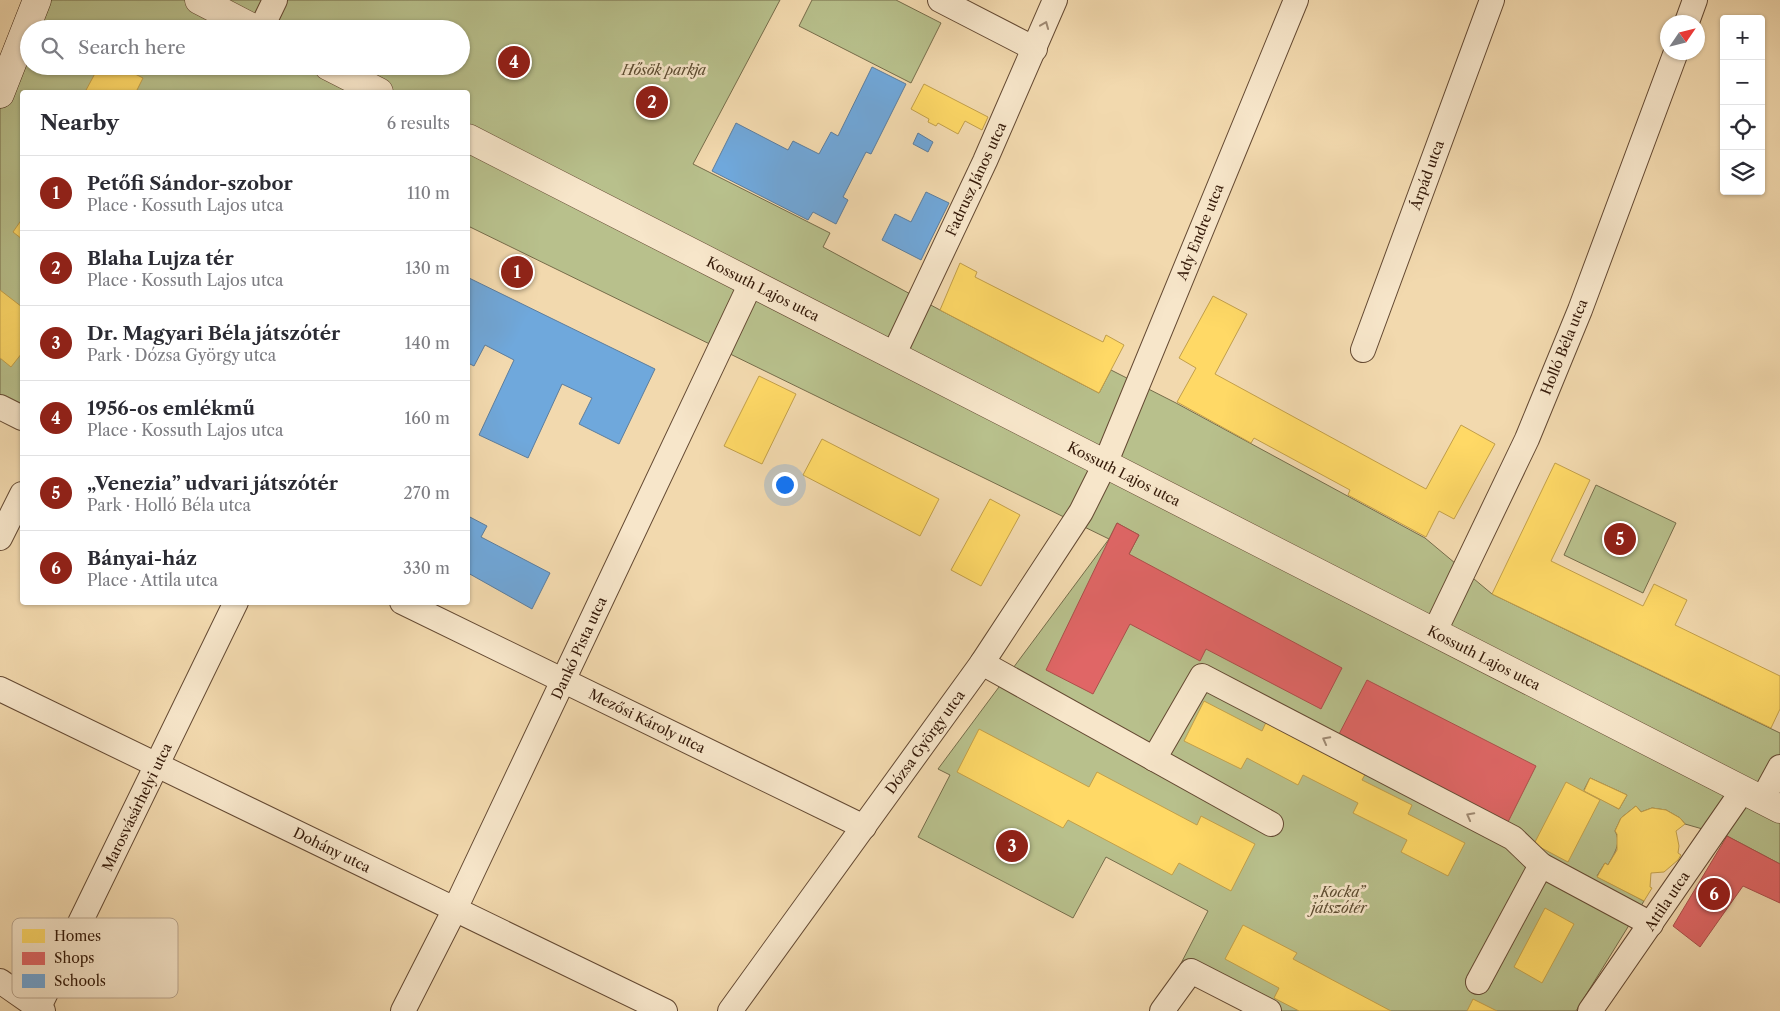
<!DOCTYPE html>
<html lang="en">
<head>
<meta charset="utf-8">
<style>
	:root { --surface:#fff; --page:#f7f7f7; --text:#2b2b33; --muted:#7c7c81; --line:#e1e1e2; --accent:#8f2418 }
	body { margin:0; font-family:"Libre Caslon Text",serif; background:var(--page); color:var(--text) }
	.controls { position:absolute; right:15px; top:15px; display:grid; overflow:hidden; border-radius:5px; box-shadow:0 1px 4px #0004 }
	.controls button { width:45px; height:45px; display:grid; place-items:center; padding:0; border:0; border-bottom:1px solid var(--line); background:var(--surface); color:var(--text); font:25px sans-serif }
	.compass { position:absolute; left:1660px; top:15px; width:45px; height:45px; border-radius:50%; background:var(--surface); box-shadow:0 1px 4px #0004; rotate:55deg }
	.you { position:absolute; left:784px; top:484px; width:18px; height:18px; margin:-12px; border:4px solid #fff; border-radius:50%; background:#1a73e8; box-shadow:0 0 0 8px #1a73e833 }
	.badge { display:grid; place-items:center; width:32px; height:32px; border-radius:50%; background:var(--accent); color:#fff; font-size:16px; font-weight:700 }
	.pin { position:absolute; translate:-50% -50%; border:2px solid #fff; box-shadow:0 1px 5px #0006 }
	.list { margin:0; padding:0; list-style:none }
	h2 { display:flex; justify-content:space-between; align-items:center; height:65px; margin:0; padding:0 20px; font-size:21px }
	h2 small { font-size:16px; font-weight:400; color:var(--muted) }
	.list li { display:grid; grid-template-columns:32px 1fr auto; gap:15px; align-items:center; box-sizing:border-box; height:75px; padding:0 20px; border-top:1px solid var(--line) }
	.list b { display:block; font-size:19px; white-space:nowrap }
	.list p { margin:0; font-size:16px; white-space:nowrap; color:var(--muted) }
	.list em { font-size:16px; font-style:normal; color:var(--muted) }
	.icon { flex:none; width:28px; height:28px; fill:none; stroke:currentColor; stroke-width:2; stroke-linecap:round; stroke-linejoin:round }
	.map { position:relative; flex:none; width:1780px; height:1011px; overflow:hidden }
	.search { position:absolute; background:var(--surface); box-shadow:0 1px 4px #0004; left:20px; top:20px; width:450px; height:55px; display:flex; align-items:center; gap:12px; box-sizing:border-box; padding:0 18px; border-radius:28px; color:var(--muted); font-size:19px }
	.panel { position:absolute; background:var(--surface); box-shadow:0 1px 4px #0004; left:20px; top:90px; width:450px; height:515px; border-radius:5px }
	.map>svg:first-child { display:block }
	.green { fill:#b8c08c; stroke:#766c4a; fill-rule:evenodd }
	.homes { fill:#ffd966; stroke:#c29f4a }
	.shops { fill:#e06666; stroke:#ac4f4a }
	.schools { fill:#6fa8dc; stroke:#5d7d9c }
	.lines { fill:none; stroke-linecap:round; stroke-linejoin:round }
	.minor-casing { stroke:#644932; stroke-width:26 }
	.tertiary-casing { stroke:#644932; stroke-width:29 }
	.secondary-casing { stroke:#341908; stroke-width:29 }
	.minor { stroke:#f7e6ca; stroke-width:24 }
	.tertiary { stroke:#f7e6ca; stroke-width:28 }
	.secondary { stroke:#f7e6ca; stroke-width:28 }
	.oneway { stroke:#9f8a73 }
	.labels { text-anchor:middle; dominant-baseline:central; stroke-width:5; stroke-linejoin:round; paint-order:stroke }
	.park-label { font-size:14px; font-style:italic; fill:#5c4b30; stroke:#f7e6ca }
	.street-label { font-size:14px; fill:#341908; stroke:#f7e6ca }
	.key { fill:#f7e6ca; stroke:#bca890; stroke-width:1 }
	.key-label { font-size:14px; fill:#341908 }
</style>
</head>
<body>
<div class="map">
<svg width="1780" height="1011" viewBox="0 0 1780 1011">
	<rect width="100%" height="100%" fill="#f2d9ae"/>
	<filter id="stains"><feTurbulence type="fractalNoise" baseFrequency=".004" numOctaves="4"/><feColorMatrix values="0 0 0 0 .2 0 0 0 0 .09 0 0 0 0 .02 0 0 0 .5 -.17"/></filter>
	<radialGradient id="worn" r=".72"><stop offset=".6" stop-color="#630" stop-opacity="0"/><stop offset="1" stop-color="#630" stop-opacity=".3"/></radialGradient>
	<g class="green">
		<path d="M32,0H780L693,164L830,233L823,247L940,310L1099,393L1111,370L1176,403L1425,538L1492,594L1780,733V864L1727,836L1685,824L1680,818L1666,810L1652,808L1641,812L1636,806L1621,818L1615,831C1622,843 1614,854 1608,865L1605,863L1597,876L1644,901L1576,1011H1254L1176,973L1208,911L1106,857L1073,918L918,837L950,775L938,769L1109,539L468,226V92H22V418L0,407V96ZM29,29H461V66H29ZM1117,523L1139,535L1129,554L1109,539ZM1590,778L1627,795L1619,809L1584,790Z"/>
		<path d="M812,0H896L941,23L911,83L799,26Z"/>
		<path d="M1596,485L1676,523L1643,593L1564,555Z"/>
	</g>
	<g class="homes">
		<path d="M99,66H119L143,78L136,92H85Z"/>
		<path d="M924,84L988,117L982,130L965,121L958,134L938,123L936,126L928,122L929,119L911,109Z"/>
		<path d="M22,219V239L13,232Z"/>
		<path d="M960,263L977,272L975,277L1103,342L1106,335L1124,345L1099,393L940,310Z"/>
		<path d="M0,290L22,307V353L11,367L0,358Z"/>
		<path d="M1213,296L1247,314L1215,374L1426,489L1461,425L1495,444L1454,519L1439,511L1426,537L1348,495L1350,490L1254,438L1251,443L1177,402L1196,368L1179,358Z"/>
		<path d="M759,376L796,394L762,464L724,446Z"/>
		<path d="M822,439L939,499L920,536L803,475Z"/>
		<path d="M1555,463L1590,480L1551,561L1643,606L1654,584L1687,600L1675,625L1780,676V709L1771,728L1492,594Z"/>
		<path d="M990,499L1020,515L981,586L951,570Z"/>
		<path d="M1204,701L1262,731L1268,718L1368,769L1362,780L1412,805L1408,814L1465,843L1448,876L1401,852L1407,840L1353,813L1358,803L1303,775L1298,785L1247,758L1241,769L1184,741Z"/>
		<path d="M979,729L1089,787L1097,772L1197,825L1201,816L1255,844L1231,891L1179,863L1172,875L1068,820L1063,828L957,772Z"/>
		<path d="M1590,778L1627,795L1619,809L1584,791Z"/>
		<path d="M1566,782L1600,800L1568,862L1534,844Z"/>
		<path d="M1636,806L1641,812L1652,808L1666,810L1680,818L1685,824L1676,831L1679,846L1678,853L1681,855L1678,860L1664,872L1651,873L1650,887L1652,888L1644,901L1597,877L1605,863L1608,865L1617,850V834L1615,831L1621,818Z"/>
		<path d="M1545,908L1574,924L1542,983L1514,967Z"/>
		<path d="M1243,925L1297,953L1293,959L1391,1011H1299L1274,998L1279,988L1225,959Z"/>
		<path d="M1473,999L1497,1011H1467Z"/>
	</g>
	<g class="shops">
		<path d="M1117,523L1139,535L1129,554L1342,668L1321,709L1206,649L1200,661L1130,624L1093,694L1046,670Z"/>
		<path d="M1367,680L1536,766L1507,824L1337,738Z"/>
		<path d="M1727,836L1780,864V903L1743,886L1700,947L1673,926Z"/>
	</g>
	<g class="schools">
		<path d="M872,67L906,84L871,154L866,152L843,197L848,200L836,224L813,212L808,220L712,171L736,123L788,150L793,141L819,154L831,132L838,136Z"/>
		<path d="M918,133L933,142L928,152L913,144Z"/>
		<path d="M926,192L949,203L921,260L882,240L895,214L911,222Z"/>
		<path d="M469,278L655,369L619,444L579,424L592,398L562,384L528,458L479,435L514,360L485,345L474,366L468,363Z"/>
		<path d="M468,516L487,526L481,537L550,573L532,609L468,573Z"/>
	</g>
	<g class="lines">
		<g class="minor-casing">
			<g id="minor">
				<path d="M940,0L1035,49"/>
				<path d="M1687,22L1695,0"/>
				<path d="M261,29L275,0"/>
				<path d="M1363,350L1492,0"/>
				<path d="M893,356L985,161L1055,0"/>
				<path d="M0,407L22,418"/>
				<path d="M0,538L22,494"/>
				<path d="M402,602L864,827"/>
				<path d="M1434,633L1527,439L1580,310L1676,52"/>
				<path d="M982,663L1271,824"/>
				<path d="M0,689L665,1011"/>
				<path d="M1154,759L1202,676L1513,838L1541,865L1651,924"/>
				<path d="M1762,800L1780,767"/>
				<path d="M0,981L43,1011"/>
				<path d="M1478,982L1541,865"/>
				<path d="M37,1011L236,602"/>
				<path d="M403,1011L455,909L751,283"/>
				<path d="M730,1011L982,663L1081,512L1105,464L1296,0"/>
				<path d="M1162,1011L1191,971L1269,1011"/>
				<path d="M1590,1011L1743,790"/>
			</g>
		</g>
		<g class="tertiary-casing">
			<g id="tertiary">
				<path d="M199,0L255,29"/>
				<path d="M328,66L379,92"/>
				<path d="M468,138L1780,809"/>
			</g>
		</g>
		<g class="secondary-casing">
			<path id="secondary" d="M0,94L37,0"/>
		</g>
		<use href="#minor" class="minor"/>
		<use href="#tertiary" class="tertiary"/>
		<use href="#secondary" class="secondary"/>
	</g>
	<defs><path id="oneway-chevron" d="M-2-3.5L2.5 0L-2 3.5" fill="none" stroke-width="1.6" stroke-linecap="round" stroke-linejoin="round" transform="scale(1.25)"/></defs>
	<g class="oneway">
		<use href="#oneway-chevron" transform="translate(1045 25) rotate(-68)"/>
		<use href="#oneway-chevron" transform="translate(1326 740) rotate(-152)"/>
		<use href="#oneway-chevron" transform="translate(1470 816) rotate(-152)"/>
	</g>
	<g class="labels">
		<g class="park-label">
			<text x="664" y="70">Hősök parkja</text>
			<text x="1339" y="892">„Kocka”<tspan x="1339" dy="16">játszótér</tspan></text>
		</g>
		<g class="street-label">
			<text transform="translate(1427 175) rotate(-70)">Árpád utca</text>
			<text transform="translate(976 179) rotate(-65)">Fadrusz János utca</text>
			<text transform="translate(1200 232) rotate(-68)">Ady Endre utca</text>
			<text transform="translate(763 289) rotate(27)">Kossuth Lajos utca</text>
			<text transform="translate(1564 347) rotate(-68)">Holló Béla utca</text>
			<text transform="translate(1124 474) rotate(27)">Kossuth Lajos utca</text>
			<text transform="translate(579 648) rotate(-65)">Dankó Pista utca</text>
			<text transform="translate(1484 658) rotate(27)">Kossuth Lajos utca</text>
			<text transform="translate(647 721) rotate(26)">Mezősi Károly utca</text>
			<text transform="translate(925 742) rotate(-54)">Dózsa György utca</text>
			<text transform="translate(137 807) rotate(-64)">Marosvásárhelyi utca</text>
			<text transform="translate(332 850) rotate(26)">Dohány utca</text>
			<text transform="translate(1667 901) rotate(-56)">Attila utca</text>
		</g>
	</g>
	<rect x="12" y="918" width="166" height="80" rx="8" class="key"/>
	<rect x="22" y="929" width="23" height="14" fill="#ffd966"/>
	<rect x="22" y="952" width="23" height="13" fill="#e06666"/>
	<rect x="22" y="974" width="23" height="14" fill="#6fa8dc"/>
	<g class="key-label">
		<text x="54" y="941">Homes</text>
		<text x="54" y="963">Shops</text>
		<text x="54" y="986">Schools</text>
	</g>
	<rect width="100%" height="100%" filter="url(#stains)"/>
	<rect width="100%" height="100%" fill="url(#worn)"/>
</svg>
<div class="controls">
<button>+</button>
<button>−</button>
<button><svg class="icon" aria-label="locate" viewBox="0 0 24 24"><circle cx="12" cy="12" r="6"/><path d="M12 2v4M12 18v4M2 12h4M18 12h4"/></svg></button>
<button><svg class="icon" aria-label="layers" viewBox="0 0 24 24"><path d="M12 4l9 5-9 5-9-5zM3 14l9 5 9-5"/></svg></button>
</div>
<svg class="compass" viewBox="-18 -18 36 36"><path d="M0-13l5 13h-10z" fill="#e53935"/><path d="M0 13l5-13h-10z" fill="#7c7c81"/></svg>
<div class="you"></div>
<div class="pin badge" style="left:517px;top:272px">1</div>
<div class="pin badge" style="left:652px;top:102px">2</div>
<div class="pin badge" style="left:1012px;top:846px">3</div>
<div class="pin badge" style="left:514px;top:62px">4</div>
<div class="pin badge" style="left:1620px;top:539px">5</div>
<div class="pin badge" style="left:1714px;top:894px">6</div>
<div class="search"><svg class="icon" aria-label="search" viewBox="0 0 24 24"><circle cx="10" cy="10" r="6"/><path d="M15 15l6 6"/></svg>Search here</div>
<section class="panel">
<h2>Nearby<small>6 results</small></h2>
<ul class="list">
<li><span class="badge">1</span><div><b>Petőfi Sándor-szobor</b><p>Place · Kossuth Lajos utca</p></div><em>110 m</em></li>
<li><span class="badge">2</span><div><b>Blaha Lujza tér</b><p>Place · Kossuth Lajos utca</p></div><em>130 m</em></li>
<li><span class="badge">3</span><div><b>Dr. Magyari Béla játszótér</b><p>Park · Dózsa György utca</p></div><em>140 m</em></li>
<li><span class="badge">4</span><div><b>1956-os emlékmű</b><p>Place · Kossuth Lajos utca</p></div><em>160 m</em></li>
<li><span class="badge">5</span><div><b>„Venezia” udvari játszótér</b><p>Park · Holló Béla utca</p></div><em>270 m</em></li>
<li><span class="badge">6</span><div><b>Bányai-ház</b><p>Place · Attila utca</p></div><em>330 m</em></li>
</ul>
</section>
</div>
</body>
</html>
